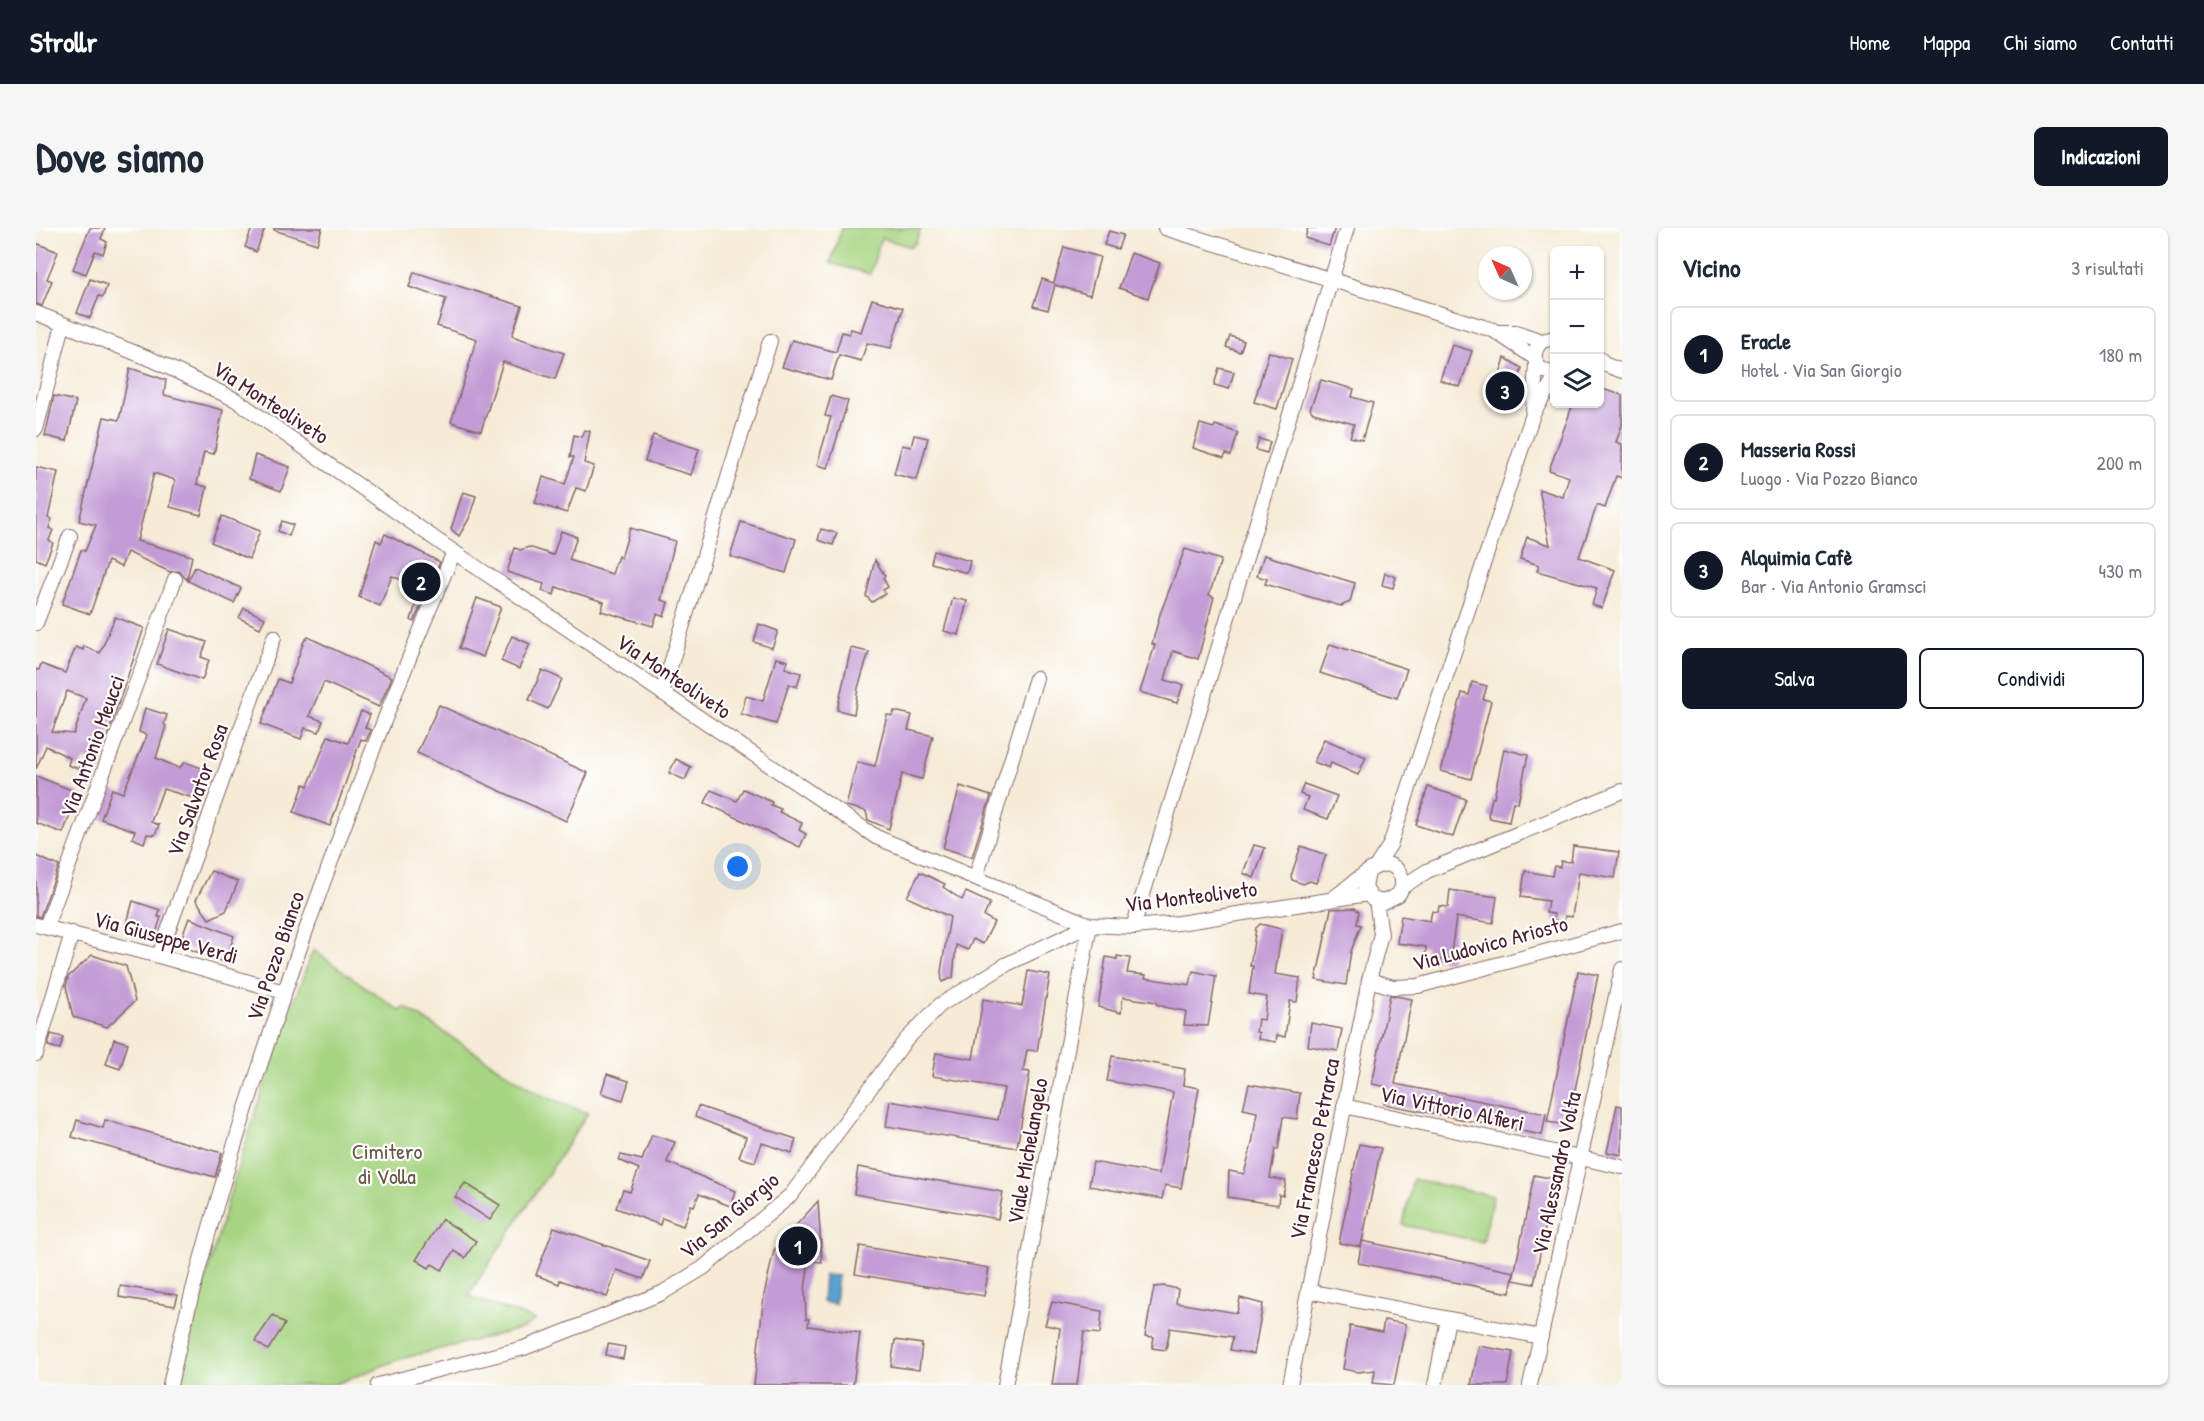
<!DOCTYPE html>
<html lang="it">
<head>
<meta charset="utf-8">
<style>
	:root { --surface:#fff; --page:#f6f6f7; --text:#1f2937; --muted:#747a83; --line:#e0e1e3; --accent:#111827 }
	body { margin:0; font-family:"Patrick Hand",sans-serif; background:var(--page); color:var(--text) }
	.controls { position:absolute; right:18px; top:18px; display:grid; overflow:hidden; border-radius:9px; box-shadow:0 2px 4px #0004 }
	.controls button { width:54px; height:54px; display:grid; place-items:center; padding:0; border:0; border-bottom:2px solid var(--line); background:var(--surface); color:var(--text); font:30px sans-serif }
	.compass { position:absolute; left:1442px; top:18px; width:54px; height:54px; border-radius:50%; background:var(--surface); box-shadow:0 2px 4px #0004; rotate:315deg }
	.you { position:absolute; left:702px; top:639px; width:21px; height:21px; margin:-15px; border:4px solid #fff; border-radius:50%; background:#1a73e8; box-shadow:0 0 0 9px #1a73e833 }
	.badge { display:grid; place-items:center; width:39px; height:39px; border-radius:50%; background:var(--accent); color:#fff; font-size:20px; font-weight:700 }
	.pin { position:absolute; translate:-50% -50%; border:3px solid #fff; box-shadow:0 2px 6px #0006 }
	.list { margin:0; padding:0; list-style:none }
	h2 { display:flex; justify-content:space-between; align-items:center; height:78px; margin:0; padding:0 24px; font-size:26px }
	h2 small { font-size:20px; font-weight:400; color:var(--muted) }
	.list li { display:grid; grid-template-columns:39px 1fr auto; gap:18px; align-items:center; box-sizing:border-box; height:96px; margin:0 12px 12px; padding:0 12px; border:2px solid var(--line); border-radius:9px }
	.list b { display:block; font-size:22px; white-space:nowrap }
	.list p { margin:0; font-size:20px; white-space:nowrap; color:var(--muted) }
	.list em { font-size:20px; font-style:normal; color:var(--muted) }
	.actions { display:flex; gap:12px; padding:18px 24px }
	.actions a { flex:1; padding:14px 0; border:2px solid var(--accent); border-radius:9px; text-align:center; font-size:21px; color:var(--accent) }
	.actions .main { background:var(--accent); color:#fff }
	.icon { flex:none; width:33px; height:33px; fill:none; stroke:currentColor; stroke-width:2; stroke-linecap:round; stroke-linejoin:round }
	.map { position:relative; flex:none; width:1586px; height:1157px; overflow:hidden; border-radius:9px }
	header { display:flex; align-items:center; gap:36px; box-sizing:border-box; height:84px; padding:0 30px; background:var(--accent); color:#fff }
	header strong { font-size:28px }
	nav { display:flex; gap:33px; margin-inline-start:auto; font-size:21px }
	.intro { display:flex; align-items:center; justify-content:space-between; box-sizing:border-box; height:144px; padding:0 36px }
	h1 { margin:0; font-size:42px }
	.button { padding:15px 27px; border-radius:9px; background:var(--accent); color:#fff; font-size:21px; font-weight:700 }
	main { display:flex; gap:36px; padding:0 36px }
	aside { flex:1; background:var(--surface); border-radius:9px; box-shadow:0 2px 4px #0004 }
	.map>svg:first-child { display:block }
	.green { fill:#a7d583; stroke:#787a57; stroke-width:1.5 }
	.water { fill:#59a3d1; stroke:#52617e; stroke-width:1.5 }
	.building { fill:#c39cd5; fill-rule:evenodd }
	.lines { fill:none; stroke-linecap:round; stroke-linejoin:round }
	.street-casing { stroke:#866667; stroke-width:16 }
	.street { stroke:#fff; stroke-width:14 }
	.labels { text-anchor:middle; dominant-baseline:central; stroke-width:4.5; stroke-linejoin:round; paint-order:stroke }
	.street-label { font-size:22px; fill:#4a1f2b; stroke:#fff }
	.park-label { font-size:22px; fill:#665645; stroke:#fff }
</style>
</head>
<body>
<header>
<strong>Strollr</strong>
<nav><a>Home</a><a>Mappa</a><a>Chi siamo</a><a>Contatti</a></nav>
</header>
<div class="intro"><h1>Dove siamo</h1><a class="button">Indicazioni</a></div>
<main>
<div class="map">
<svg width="1586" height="1157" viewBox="0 0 1586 1157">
	<rect width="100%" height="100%" fill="#fff"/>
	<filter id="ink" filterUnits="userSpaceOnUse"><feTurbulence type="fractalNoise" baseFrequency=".0167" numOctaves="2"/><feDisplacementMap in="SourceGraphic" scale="12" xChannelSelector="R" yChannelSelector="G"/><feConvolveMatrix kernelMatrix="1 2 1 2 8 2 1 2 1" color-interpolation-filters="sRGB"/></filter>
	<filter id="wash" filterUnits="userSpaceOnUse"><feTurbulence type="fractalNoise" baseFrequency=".008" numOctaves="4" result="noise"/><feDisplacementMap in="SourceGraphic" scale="24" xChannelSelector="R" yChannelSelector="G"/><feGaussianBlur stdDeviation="1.35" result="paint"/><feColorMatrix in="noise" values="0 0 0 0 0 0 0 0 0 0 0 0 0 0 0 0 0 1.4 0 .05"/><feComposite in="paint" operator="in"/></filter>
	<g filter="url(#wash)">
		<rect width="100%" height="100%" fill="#f5ebd6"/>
		<g class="green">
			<path d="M806,0H885L880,14L875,19L845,10L834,46L794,35Z"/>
			<path d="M277,722L364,783L369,779L503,866L552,885L432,1068L499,1092L488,1100L364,1131L297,1157H144C177,1008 223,865 277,722Z"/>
			<path d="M1377,951L1457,968L1447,1014L1367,997Z"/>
		</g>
		<path class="water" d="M788,1047L802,1048L799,1076L786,1074Z"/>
		<g id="blocks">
			<g class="building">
				<path d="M54,0H69L65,11L71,14L67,26L59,23L50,46L37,41Z"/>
				<path d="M216,0H229L220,24L209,19Z"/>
				<path d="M238,0H286L281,16L238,2Z"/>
				<path d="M1272,0H1299L1293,18L1269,10Z"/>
				<path d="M1073,3L1087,7L1082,21L1068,17Z"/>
				<path d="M0,15L22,24L11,51L16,53L6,78L0,76Z"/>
				<path d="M1028,19L1064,29L1054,67L1019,57L1012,82L997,78L1006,51L1018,55Z"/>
				<path d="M1095,25L1124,35L1112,70L1083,60Z"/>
				<path d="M378,44L486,78L476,108L528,125L519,151L467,134L445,203L415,194L441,111L401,98L410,71L373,59Z"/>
				<path d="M54,51L71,57L67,69L63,68L54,90L41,85Z"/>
				<path d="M836,71L867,80L855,120L831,115L825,133L803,127L795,152L746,139L756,112L800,124L806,104L813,106L815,101L825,104Z"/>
				<path d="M1194,108L1208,113L1204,124L1190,119Z"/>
				<path d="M1416,117L1436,123L1424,159L1404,152Z"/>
				<path d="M1233,124L1256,131L1241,181L1218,174Z"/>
				<path d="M1469,130L1486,140L1474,180L1455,175Z"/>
				<path d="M94,140L130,152L128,167L187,182L178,226L168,224L161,256L171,259L165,287L134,279L139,252L118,245L101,313L156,328L151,352L143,343L134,344L91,324L85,339L72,333L54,386L26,376L45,322L49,323L60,297L43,293L68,189L83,192Z"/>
				<path d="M1183,140L1198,144L1193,161L1178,157Z"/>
				<path d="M1285,152L1318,161L1316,169L1337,175L1326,212L1314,209L1318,196L1277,185L1274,181Z"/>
				<path d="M1563,160L1586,167V197L1580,214L1586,216V250L1580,248L1569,280L1561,277L1543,329L1579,342L1566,380L1556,377L1561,360L1501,343L1503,337L1484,331L1491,309L1514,317L1503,261L1527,269L1533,249L1513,242L1537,176H1563Z"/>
				<path d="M18,168L40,173L31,213L9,208Z"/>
				<path d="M795,168L812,173L792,240L781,237L795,189L789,188Z"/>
				<path d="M1164,196L1178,200L1179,197L1202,205L1195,228L1190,226L1188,230L1157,220Z"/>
				<path d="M548,202L554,203L548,235L558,238L550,263L540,260L531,285L499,275L507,249L529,256L538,229H534L538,207L545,209Z"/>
				<path d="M617,207L663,221L655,247L609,233Z"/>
				<path d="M878,207L892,210L881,252L858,246L866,217L875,219Z"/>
				<path d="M1223,211L1234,214L1231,225L1220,222Z"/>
				<path d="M219,227L254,239L245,263L213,251Z"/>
				<path d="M0,239L22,244L12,290L16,291L13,300L17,302L13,312L17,315L9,335L0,331Z"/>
				<path d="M427,264L440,268L433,291L423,308L415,301Z"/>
				<path d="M186,288L224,303L213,331L175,314Z"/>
				<path d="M246,293L257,297L253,308L242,303Z"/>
				<path d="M705,294L760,311L750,345L694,328Z"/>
				<path d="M594,300L639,313L625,372L632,374L628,389L621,386L617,398L565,383L568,374L520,359L518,367L506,363L508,356L471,344L479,320L484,322L493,319L517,327L525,303L541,309L533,332L576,346L582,328L585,330Z"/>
				<path d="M785,301L801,305L797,317L782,312Z"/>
				<path d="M349,306L404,334L378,394L375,392L385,360L356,348L344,378L323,369L340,312L345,315Z"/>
				<path d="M1149,321L1185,332L1173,367L1178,369L1162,431L1137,423L1129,452L1147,457L1141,475L1104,464L1119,417L1116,416L1124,386Z"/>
				<path d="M898,323L934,333L931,345L895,335Z"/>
				<path d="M1228,327L1319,355L1314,374L1305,378L1229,356L1231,351L1221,348Z"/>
				<path d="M839,332L849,348L847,350L852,359L847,362L849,366L836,374L830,368Z"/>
				<path d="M159,339L205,360L198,375L152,353Z"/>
				<path d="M1349,345L1360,349L1357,360L1346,357Z"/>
				<path d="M441,370L465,379L447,429L423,420Z"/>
				<path d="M917,370L931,373L923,407L908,403Z"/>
				<path d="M208,380L229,390L224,400L203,390Z"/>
				<path d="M79,389L108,400L70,512L67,511L58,535L48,531L43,541L32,537L34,530L10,518L0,541V441L3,442L5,436L29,445L40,419L47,422L48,418L64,425ZM31,463L50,470L38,506L16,504Z"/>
				<path d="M723,396L742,403L736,420L718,414Z"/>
				<path d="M133,401L171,414L165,429L173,432L166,452L121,436Z"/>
				<path d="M476,408L494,416L483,441L465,433Z"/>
				<path d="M272,409L356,449L343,479L288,454L273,488L287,493L283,504L269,500L265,511L225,496L242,451L253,455L268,413Z"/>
				<path d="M1294,416L1371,441L1361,470L1284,445Z"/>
				<path d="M815,420L833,424L822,460L818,486L801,482Z"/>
				<path d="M740,430L752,433L749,440L765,445L761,459L753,456L740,496L705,486L710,468L727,473Z"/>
				<path d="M506,442L526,451L512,481L493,472Z"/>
				<path d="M1436,454L1451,458L1447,471L1455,473L1435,551L1405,543L1426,465L1433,467Z"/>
				<path d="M403,477L552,545L530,593L381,525Z"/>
				<path d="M109,480L131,487L128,496L130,498L120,530L143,540L149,534L169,541L171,546L161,571L127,561L115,594L123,597L119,607L111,606L108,615L96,610L99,603L65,591L76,561L87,565L111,507L103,504Z"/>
				<path d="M325,483L334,487L329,500L335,502L330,513L325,511L294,598L258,584L268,556L272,558L292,508L312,515Z"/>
				<path d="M858,483L876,487L872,502L897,508L886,551L866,546L853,601L832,592L830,583L810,578L821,534L839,538L851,487L857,488Z"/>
				<path d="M1288,511L1330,529L1322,547L1295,535L1293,540L1278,534Z"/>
				<path d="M1468,521L1492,527L1482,575L1477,574L1473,594L1454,590L1452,587L1456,570H1458Z"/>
				<path d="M640,531L655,539L649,552L633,545Z"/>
				<path d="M0,548L43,565L27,605L0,595Z"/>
				<path d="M1268,556L1301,568L1292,591L1267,582L1272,569L1264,566Z"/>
				<path d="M924,558L955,568L936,629L907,620Z"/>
				<path d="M1392,559L1430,571L1417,609L1380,597Z"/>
				<path d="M707,561L736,574L735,577L745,581L743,584L766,595L763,602L770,606L764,619L669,575L675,562L701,573Z"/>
				<path d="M1218,617L1229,620L1218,650L1207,645Z"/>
				<path d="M1265,618L1290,627L1280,655L1274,653L1267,656L1256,652L1255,648Z"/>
				<path d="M1537,618L1583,624L1579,650L1543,644L1536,689L1529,688L1528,694L1517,692L1518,686L1510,685L1512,673L1485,669L1489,643L1516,648L1518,638L1524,639L1525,633L1535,634Z"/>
				<path d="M0,628L23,638L4,689L0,688Z"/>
				<path d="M175,643L202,654L190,683L173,691L160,672Z"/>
				<path d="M884,644L909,656L907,659L926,672L930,664L954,675L948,688L958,694L947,716L937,711L932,722L920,717L917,750L906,754L905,743L914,689L871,669Z"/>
				<path d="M1414,662L1461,669L1457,695L1420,689L1414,733L1389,729L1390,719L1361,715L1365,688L1394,693L1396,683L1402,684L1403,678L1412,679Z"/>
				<path d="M97,673L124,682L122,689H125L118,712L89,702Z"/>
				<path d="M1319,680L1323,684L1321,696L1325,697L1315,723L1310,757L1280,752L1295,681Z"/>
				<path d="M153,690L198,708L190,732L187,734L143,717Z"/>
				<path d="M1224,696L1246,701L1239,746L1264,750L1261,774L1254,773L1249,809L1241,807L1240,814L1222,811L1223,805L1220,804L1222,791L1228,792L1231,769L1213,766L1217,738H1214L1220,700Z"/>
				<path d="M56,727L90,738L99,773L71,799L37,789L30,758L32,749Z"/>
				<path d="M1081,728L1094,730L1091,745L1110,747L1109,750L1154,757L1157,743L1180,748L1172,798L1148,797L1150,783L1132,780L1120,776V774L1087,769L1085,785L1062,779L1070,729L1081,731Z"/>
				<path d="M992,743L1014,747L1001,823L991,822L987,843L994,844L981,920L850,898L854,873L962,892L968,860L896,848L900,825L937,831L947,771L986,778Z"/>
				<path d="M1542,743L1562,747L1532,897L1511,894Z"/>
				<path d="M1354,767L1376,771L1359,856L1510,886L1506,907L1348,876L1352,859L1336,856Z"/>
				<path d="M1275,795L1306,801L1302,823L1272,818Z"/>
				<path d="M15,806L27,809L24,821L12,818Z"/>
				<path d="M78,811L92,815L84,841L70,836Z"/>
				<path d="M1076,828L1149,841L1147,857L1163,860L1145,960L1129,957L1126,971L1053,958L1057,934L1123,946L1137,864L1071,853Z"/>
				<path d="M571,846L593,853L587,872L565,865Z"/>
				<path d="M1213,856L1264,865L1261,891L1247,889L1242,922L1239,921L1234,950L1250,953L1247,968L1243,967L1242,977L1192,969L1193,943L1208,946L1216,916L1221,884L1207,881Z"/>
				<path d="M1581,877L1586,878V927L1571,924Z"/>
				<path d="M662,878L760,911L756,925L726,915L719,934L703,929L710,909L659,889Z"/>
				<path d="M41,892L67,900L69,892L186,925L179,949L36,909Z"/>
				<path d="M616,907L639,914L631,934L699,963L694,978L663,966L658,978L655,977L647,998L626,990L624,997L580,980L587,962L594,964L603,941L583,932L585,927L606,932Z"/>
				<path d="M1323,916L1345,920L1325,1019L1303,1015Z"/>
				<path d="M822,939L967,964L962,991L818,966Z"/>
				<path d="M1498,947L1519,951L1498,1056L1477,1052Z"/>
				<path d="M429,955L464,977L454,992L419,969Z"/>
				<path d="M782,973L786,1034L773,1033L769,1062L770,1091H773L772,1098L824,1105L817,1157H718L728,1067L738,1022Z"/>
				<path d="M406,991L440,1013L429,1030L418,1023L406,1042L396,1036L393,1040L380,1032Z"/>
				<path d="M518,999L614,1033L607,1051L581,1042L571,1069L524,1052L523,1056L500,1047Z"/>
				<path d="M1326,1013L1478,1044L1474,1065L1322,1035Z"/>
				<path d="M824,1018L953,1040L948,1068L819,1046Z"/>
				<path d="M84,1058L142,1067L139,1078L83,1069Z"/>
				<path d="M1128,1058L1142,1061L1140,1075L1201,1085L1204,1070L1227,1076L1218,1126L1194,1122L1197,1109L1134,1100L1130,1122L1116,1120L1118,1109L1109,1108L1118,1059Z"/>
				<path d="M1016,1074L1066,1083L1064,1106L1048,1104L1041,1157H1016L1024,1100L1009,1097Z"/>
				<path d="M237,1087L249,1096L232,1122L219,1113Z"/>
				<path d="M1348,1092L1370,1096L1358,1157L1337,1155L1339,1142L1322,1144L1307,1141L1314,1098L1346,1104Z"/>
				<path d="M859,1112L886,1116L883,1142L855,1138Z"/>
				<path d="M572,1116L589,1119L587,1131L570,1127Z"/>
				<path d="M1443,1118L1477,1124L1471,1157H1435Z"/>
			</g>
		</g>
	</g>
	<g filter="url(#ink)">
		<use href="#blocks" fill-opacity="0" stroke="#866667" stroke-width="1.5"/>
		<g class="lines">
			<g class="street-casing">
				<g id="street">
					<path d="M1129,0L1457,102L1499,130"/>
					<path d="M0,85L117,132L200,172L418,324L840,609L1054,697L1097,699L1143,695L1332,666"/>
					<path d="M1463,104H1480L1506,113"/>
					<path d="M1518,110L1506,113C1496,123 1496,135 1508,143L1518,145"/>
					<path d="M1564,131L1570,137L1586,143"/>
					<path d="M1497,186L1500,135"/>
					<path d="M0,201L27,97"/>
					<path d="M0,395L34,308"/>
					<path d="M626,465L734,113"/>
					<path d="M1341,637L1354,617L1497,186L1518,151"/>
					<path d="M940,649L1000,450"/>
					<path d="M1366,659L1391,643L1586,563"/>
					<path d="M1300,668C1316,658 1347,621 1363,644C1368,652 1367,660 1362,667L1347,674L1336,671L1329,660L1332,644"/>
					<path d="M0,697L123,728L248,764"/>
					<path d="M10,699L139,351"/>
					<path d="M1097,699L1311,0"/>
					<path d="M123,728L238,409"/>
					<path d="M1333,752L1357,759L1382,758L1586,703"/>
					<path d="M0,826L36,705"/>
					<path d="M1308,878L1586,939"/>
					<path d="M1272,1063L1505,1109"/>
					<path d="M134,1157C168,1003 217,854 269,705C315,576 363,449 418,324"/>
					<path d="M342,1157L488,1120L626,1065L667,1040L755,967L869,813L904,777L971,736L1054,697"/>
					<path d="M969,1157L1054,697"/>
					<path d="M1254,1157L1333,752L1345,706L1340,673"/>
					<path d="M1399,1157L1412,1091"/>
					<path d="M1494,1157L1586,741"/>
				</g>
			</g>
			<use href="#street" class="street"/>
		</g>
	</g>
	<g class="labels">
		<g class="street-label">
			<text transform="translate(235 174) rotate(33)">Via Monteoliveto</text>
			<text transform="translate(638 448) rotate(34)">Via Monteoliveto</text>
			<text transform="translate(56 518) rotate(-70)">Via Antonio Meucci</text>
			<text transform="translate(161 562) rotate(-70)">Via Salvator Rosa</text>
			<text transform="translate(1155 668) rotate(-7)">Via Monteoliveto</text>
			<text transform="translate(130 709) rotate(15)">Via Giuseppe Verdi</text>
			<text transform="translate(1454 715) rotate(-15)">Via Ludovico Ariosto</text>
			<text transform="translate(239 728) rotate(-71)">Via Pozzo Bianco</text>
			<text transform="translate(1416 880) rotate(12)">Via Vittorio Alfieri</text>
			<text transform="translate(1278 921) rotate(-79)">Via Francesco Petrarca</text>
			<text transform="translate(991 923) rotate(-80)">Viale Michelangelo</text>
			<text transform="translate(1520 945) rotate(-78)">Via Alessandro Volta</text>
			<text transform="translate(693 987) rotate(-40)">Via San Giorgio</text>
		</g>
		<g class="park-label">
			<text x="351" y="923">Cimitero<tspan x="351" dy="25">di Volla</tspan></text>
		</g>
	</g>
</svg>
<div class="controls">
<button>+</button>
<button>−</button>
<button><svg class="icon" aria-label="layers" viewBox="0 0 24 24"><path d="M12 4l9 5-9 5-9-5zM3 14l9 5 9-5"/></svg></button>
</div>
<svg class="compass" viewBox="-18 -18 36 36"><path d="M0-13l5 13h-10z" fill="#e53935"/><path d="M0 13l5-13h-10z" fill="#747a83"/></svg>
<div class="you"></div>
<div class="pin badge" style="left:762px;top:1018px">1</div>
<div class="pin badge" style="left:385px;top:354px">2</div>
<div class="pin badge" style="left:1469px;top:163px">3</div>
</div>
<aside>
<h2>Vicino<small>3 risultati</small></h2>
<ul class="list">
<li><span class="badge">1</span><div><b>Eracle</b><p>Hotel · Via San Giorgio</p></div><em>180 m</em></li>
<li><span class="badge">2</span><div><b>Masseria Rossi</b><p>Luogo · Via Pozzo Bianco</p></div><em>200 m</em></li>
<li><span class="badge">3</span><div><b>Alquimia Cafè</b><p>Bar · Via Antonio Gramsci</p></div><em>430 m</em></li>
</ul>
<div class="actions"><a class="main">Salva</a><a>Condividi</a></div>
</aside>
</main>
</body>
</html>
